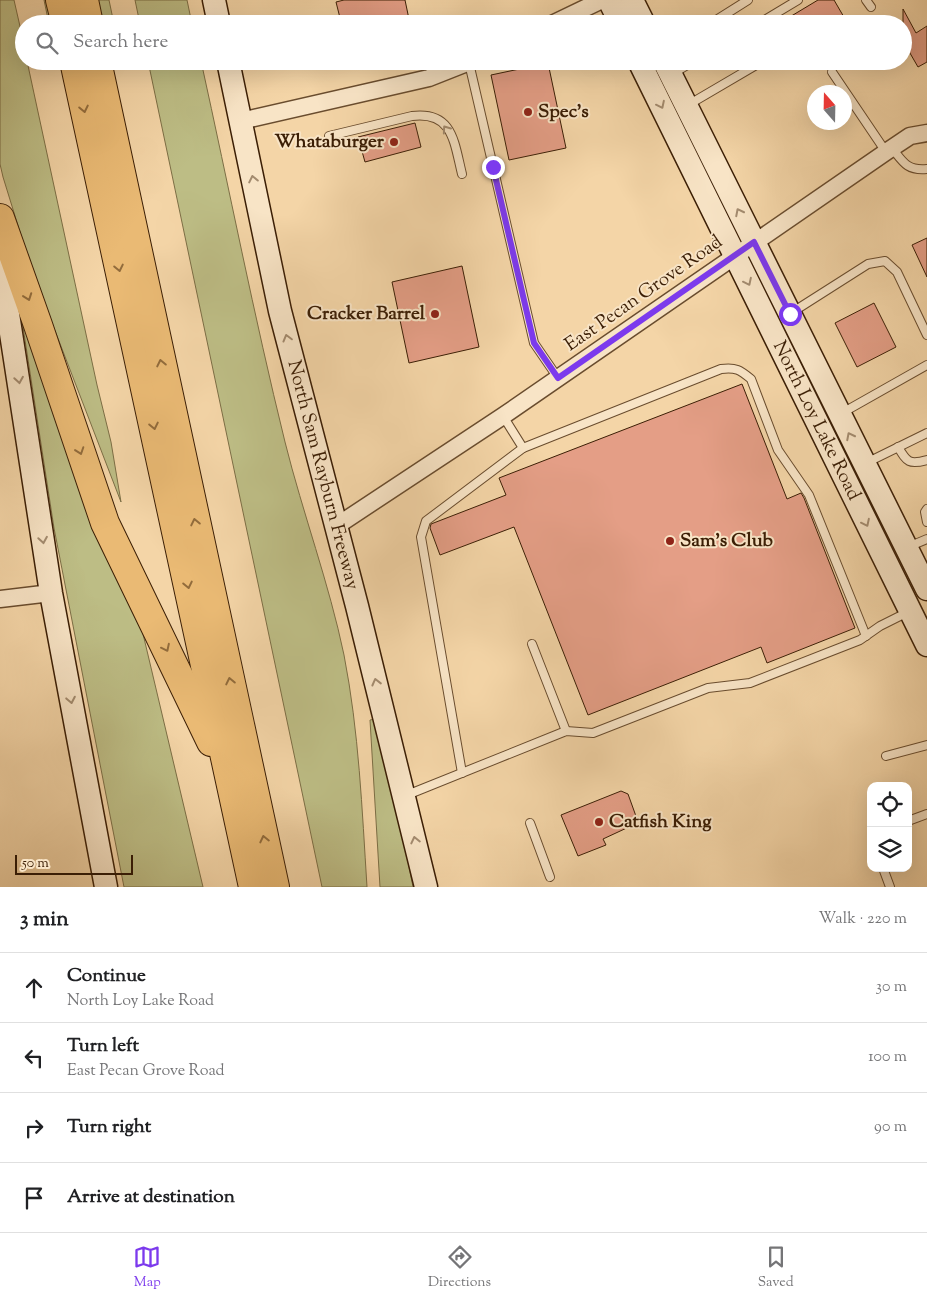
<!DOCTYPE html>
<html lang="en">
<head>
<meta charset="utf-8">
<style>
	:root { --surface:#fff; --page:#f2f2f2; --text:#202124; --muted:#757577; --line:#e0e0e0; --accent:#7c3aed }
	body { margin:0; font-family:"Sorts Mill Goudy",serif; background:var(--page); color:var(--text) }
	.controls { position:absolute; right:15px; bottom:15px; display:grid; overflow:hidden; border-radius:10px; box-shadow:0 5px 20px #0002 }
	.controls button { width:45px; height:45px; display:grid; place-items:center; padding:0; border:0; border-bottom:1px solid var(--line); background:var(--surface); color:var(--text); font:25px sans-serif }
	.compass { position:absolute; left:807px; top:85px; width:45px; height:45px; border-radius:50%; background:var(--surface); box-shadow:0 5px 20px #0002; rotate:340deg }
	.scale { position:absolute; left:15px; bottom:12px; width:118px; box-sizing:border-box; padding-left:5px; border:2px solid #3b1e05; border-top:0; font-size:14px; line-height:18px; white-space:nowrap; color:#3b1e05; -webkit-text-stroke:4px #f8e4c6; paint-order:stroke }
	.stop { position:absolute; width:15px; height:15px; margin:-11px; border:4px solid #7c3aed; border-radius:50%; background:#fff }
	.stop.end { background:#7c3aed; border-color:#fff; box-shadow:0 1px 5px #0008 }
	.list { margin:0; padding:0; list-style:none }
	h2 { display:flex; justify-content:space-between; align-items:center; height:65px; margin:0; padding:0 20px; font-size:21px }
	h2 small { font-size:16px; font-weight:400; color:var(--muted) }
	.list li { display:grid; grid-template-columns:32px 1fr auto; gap:15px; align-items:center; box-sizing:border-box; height:70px; padding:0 20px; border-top:1px solid var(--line) }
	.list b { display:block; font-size:19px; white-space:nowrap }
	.list p { margin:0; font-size:16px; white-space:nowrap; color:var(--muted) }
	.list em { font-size:16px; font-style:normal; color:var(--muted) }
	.icon { flex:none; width:28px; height:28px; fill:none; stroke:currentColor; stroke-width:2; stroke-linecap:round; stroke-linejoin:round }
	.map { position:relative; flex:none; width:927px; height:887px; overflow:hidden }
	.search { position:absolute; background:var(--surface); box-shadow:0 5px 20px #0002; left:15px; right:15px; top:15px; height:55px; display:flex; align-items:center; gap:12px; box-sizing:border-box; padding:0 18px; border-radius:28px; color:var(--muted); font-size:19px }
	.sheet { height:345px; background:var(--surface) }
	nav { display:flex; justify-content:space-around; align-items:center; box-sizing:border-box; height:70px; border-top:1px solid var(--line); background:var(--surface); font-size:14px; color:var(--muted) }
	nav a { display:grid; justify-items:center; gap:2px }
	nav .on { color:var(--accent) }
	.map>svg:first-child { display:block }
	.green { fill:#bdbd85; stroke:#7c6e45 }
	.building { fill:#e49e86; stroke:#3b1e05 }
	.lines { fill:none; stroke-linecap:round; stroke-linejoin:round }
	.service-casing { stroke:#694c2e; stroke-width:10 }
	.minor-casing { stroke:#694c2e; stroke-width:19 }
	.secondary-casing { stroke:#3b1e05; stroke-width:25 }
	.motorway-casing { stroke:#3b1e05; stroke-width:30 }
	.service { stroke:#f8e4c6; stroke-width:8 }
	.minor { stroke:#f8e4c6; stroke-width:16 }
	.secondary { stroke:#f8e4c6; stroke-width:22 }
	.motorway { stroke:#eaba74; stroke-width:28 }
	.oneway { stroke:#a38b6f }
	.oneway2 { stroke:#926c3c }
	.route { stroke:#7c3aed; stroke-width:6 }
	.poi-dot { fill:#8f2418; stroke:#f8e4c6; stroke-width:2 }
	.labels { text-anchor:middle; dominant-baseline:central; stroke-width:4; stroke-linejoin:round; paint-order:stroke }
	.poi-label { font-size:19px; font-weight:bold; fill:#3b1e05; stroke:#f8e4c6; text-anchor:start }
	.street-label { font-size:19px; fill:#3b1e05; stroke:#f8e4c6 }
</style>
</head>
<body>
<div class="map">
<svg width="927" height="887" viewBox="0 0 927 887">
	<rect width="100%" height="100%" fill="#f4d5a7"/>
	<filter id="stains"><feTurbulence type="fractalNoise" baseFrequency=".004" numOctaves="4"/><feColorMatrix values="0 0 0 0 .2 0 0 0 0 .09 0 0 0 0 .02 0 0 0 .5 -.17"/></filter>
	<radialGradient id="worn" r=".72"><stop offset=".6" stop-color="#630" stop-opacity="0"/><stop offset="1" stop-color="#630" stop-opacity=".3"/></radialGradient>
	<g class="green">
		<path d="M0,0H14L24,44V61H27L97,385L111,442L121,502L32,271L3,177L0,164Z"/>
		<path d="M44,0H109L114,24H49Z"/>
		<path d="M135,0H187L192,24H140Z"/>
		<path d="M148,61H201C229,188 254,316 285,442C303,514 329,583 344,655C359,732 362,809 367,887H322Z"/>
		<path d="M17,288L139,617L203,887H124L54,528Z"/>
		<path d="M375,719L393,784L413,887H380L370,720Z"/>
	</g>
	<g class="building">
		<path d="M344,0H405L410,24H350L349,16L340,18L336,2Z"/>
		<path d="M818,0H834L848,24H778Z"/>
		<path d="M903,9L916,33L927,26V62L918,67L903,41Z"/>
		<path d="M548,63L566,148L509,160L491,75Z"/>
		<path d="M415,123L421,147L365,162L358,137Z"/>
		<path d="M927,238V277L912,245Z"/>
		<path d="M462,266L479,347L409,363L392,282Z"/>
		<path d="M874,303L896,347L857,367L835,323Z"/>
		<path d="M742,384L787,499L801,493L804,498L855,628L767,663L761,647L588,715L514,527L440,555L430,528L431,524L506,495L499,478Z"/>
		<path d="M621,791L628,794L637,819L631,826L603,839L606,845L578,856L561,815Z"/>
	</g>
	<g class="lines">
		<g class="service-casing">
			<g id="service">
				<path d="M866,0L871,7"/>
				<path d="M710,24L748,0"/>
				<path d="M758,24L798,0"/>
				<path d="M469,63L534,343L558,378"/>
				<path d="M832,72L886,152"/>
				<path d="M672,74L694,61"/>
				<path d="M688,105L763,61"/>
				<path d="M329,136L412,116C453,111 454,142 462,174"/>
				<path d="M892,148C903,162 907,171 927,169"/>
				<path d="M791,313L868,264L885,261L897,272L927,335"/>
				<path d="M842,413L927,365"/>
				<path d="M503,416L523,448"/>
				<path d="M898,447C907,462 909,465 927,460"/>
				<path d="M866,463L927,433"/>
				<path d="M927,509L925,512L927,522"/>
				<path d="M908,547L927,539"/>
				<path d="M532,644L566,731"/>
				<path d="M886,756L927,745"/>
				<path d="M462,773L421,537L426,521L523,448L721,369C736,367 740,370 751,379L778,450L809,495L866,636"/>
				<path d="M407,795L566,731L593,733L708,688L750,683L860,640L880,626L908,612"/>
				<path d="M908,821L927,814"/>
				<path d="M530,823L550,877"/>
				<path d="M883,868L890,887"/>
			</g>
		</g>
		<g class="minor-casing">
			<g id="minor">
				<path d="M552,24L602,0"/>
				<path d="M241,121L429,78L472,61"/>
				<path d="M335,527L503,416L886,152L910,136L927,133"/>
				<path d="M0,599L51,593"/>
			</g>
		</g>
		<g class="secondary-casing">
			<g id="secondary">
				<path d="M214,0L219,24"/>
				<path d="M609,0L621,24"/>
				<path d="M632,0L644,24"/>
				<path id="s1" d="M228,61L280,311L357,606L426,887"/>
				<path id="s2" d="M639,61L927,645"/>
				<path d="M664,61L927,589"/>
				<path d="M0,262L51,593L106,887"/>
			</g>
		</g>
		<g class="motorway-casing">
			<g id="motorway">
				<path d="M60,0L66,24"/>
				<path d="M84,0L89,24"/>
				<path d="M74,61L253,887"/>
				<path d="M97,61L275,887"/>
				<path d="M0,218L38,325L105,523L211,742"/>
			</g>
		</g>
		<use href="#service" class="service"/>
		<use href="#minor" class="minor"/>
		<use href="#secondary" class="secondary"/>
		<use href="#motorway" class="motorway"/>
	</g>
	<defs><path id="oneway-chevron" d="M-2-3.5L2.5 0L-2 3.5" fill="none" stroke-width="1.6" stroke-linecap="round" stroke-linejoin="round" transform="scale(1.25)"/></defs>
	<g class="oneway">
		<use href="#oneway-chevron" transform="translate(661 105) rotate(64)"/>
		<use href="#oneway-chevron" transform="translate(446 129) rotate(-125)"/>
		<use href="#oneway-chevron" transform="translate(253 179) rotate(-102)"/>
		<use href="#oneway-chevron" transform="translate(739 212) rotate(-117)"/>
		<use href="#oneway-chevron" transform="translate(748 282) rotate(64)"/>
		<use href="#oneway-chevron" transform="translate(287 338) rotate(-105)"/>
		<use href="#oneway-chevron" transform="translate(19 380) rotate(81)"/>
		<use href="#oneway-chevron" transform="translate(850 436) rotate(-117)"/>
		<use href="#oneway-chevron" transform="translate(866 523) rotate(64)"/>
		<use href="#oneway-chevron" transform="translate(43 540) rotate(81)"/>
		<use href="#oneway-chevron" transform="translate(376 682) rotate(-104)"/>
		<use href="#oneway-chevron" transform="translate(71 700) rotate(79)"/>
		<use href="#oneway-chevron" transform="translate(415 840) rotate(-103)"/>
	</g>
	<g class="oneway2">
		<use href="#oneway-chevron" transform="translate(84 109) rotate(78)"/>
		<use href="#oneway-chevron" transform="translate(119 268) rotate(78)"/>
		<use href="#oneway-chevron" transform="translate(28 297) rotate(70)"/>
		<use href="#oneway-chevron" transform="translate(161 363) rotate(-102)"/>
		<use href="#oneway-chevron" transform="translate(154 426) rotate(78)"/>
		<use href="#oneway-chevron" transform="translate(80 451) rotate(71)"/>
		<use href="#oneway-chevron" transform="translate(195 522) rotate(-102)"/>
		<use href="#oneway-chevron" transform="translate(188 585) rotate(78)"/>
		<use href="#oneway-chevron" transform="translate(166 648) rotate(64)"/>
		<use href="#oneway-chevron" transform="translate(230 681) rotate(-102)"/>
		<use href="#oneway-chevron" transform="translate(264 839) rotate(-103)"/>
	</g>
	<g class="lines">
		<path class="route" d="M493,167L534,343L558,378L754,242L790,314"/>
	</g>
	<g class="poi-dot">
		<circle cx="528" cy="112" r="5"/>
		<circle cx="394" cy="142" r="5"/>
		<circle cx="435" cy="314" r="5"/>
		<circle cx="670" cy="541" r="5"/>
		<circle cx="599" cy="822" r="5"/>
	</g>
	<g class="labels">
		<g class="poi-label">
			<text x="538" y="112">Spec's</text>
			<text x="384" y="142" text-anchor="end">Whataburger</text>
			<text x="425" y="314" text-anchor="end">Cracker Barrel</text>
			<text x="680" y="541">Sam's Club</text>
			<text x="609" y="822">Catfish King</text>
		</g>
		<g class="street-label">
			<text transform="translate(644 294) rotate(-35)">East Pecan Grove Road</text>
			<text stroke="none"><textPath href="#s2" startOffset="401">North Loy Lake Road</textPath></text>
			<text stroke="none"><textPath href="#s1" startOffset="425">North Sam Rayburn Freeway</textPath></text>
		</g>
	</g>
	<rect width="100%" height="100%" filter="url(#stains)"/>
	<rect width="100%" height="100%" fill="url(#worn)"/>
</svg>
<div class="controls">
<button><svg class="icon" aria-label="locate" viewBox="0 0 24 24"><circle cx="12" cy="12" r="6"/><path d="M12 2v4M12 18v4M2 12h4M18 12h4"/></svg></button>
<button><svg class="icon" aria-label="layers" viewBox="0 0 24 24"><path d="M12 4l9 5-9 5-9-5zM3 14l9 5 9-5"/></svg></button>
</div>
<svg class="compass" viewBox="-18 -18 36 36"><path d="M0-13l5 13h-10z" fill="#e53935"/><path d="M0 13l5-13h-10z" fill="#757577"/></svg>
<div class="scale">50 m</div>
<div class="stop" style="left:790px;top:314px"></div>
<div class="stop end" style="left:493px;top:167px"></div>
<div class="search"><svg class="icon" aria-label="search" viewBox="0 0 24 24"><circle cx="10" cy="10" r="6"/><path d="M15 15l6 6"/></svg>Search here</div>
</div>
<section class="sheet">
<h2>3 min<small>Walk · 220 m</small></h2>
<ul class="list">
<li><svg class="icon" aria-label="ahead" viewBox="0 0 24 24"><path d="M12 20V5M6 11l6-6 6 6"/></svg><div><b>Continue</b><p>North Loy Lake Road</p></div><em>30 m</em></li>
<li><svg class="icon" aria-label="left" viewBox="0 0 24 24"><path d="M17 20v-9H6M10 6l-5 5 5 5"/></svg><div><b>Turn left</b><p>East Pecan Grove Road</p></div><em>100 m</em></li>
<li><svg class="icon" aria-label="right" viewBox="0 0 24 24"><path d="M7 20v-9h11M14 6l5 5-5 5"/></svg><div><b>Turn right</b></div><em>90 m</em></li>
<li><svg class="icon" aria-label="arrive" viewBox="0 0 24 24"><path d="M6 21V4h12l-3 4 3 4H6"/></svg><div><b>Arrive at destination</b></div></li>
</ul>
</section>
<nav>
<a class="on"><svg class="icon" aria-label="map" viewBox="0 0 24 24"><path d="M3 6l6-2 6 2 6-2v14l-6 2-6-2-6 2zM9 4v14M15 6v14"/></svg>Map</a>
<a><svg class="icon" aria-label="directions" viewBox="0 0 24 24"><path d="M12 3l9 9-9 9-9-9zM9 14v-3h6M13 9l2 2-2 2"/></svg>Directions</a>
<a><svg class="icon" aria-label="saved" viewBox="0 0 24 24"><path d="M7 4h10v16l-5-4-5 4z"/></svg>Saved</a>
</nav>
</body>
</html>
